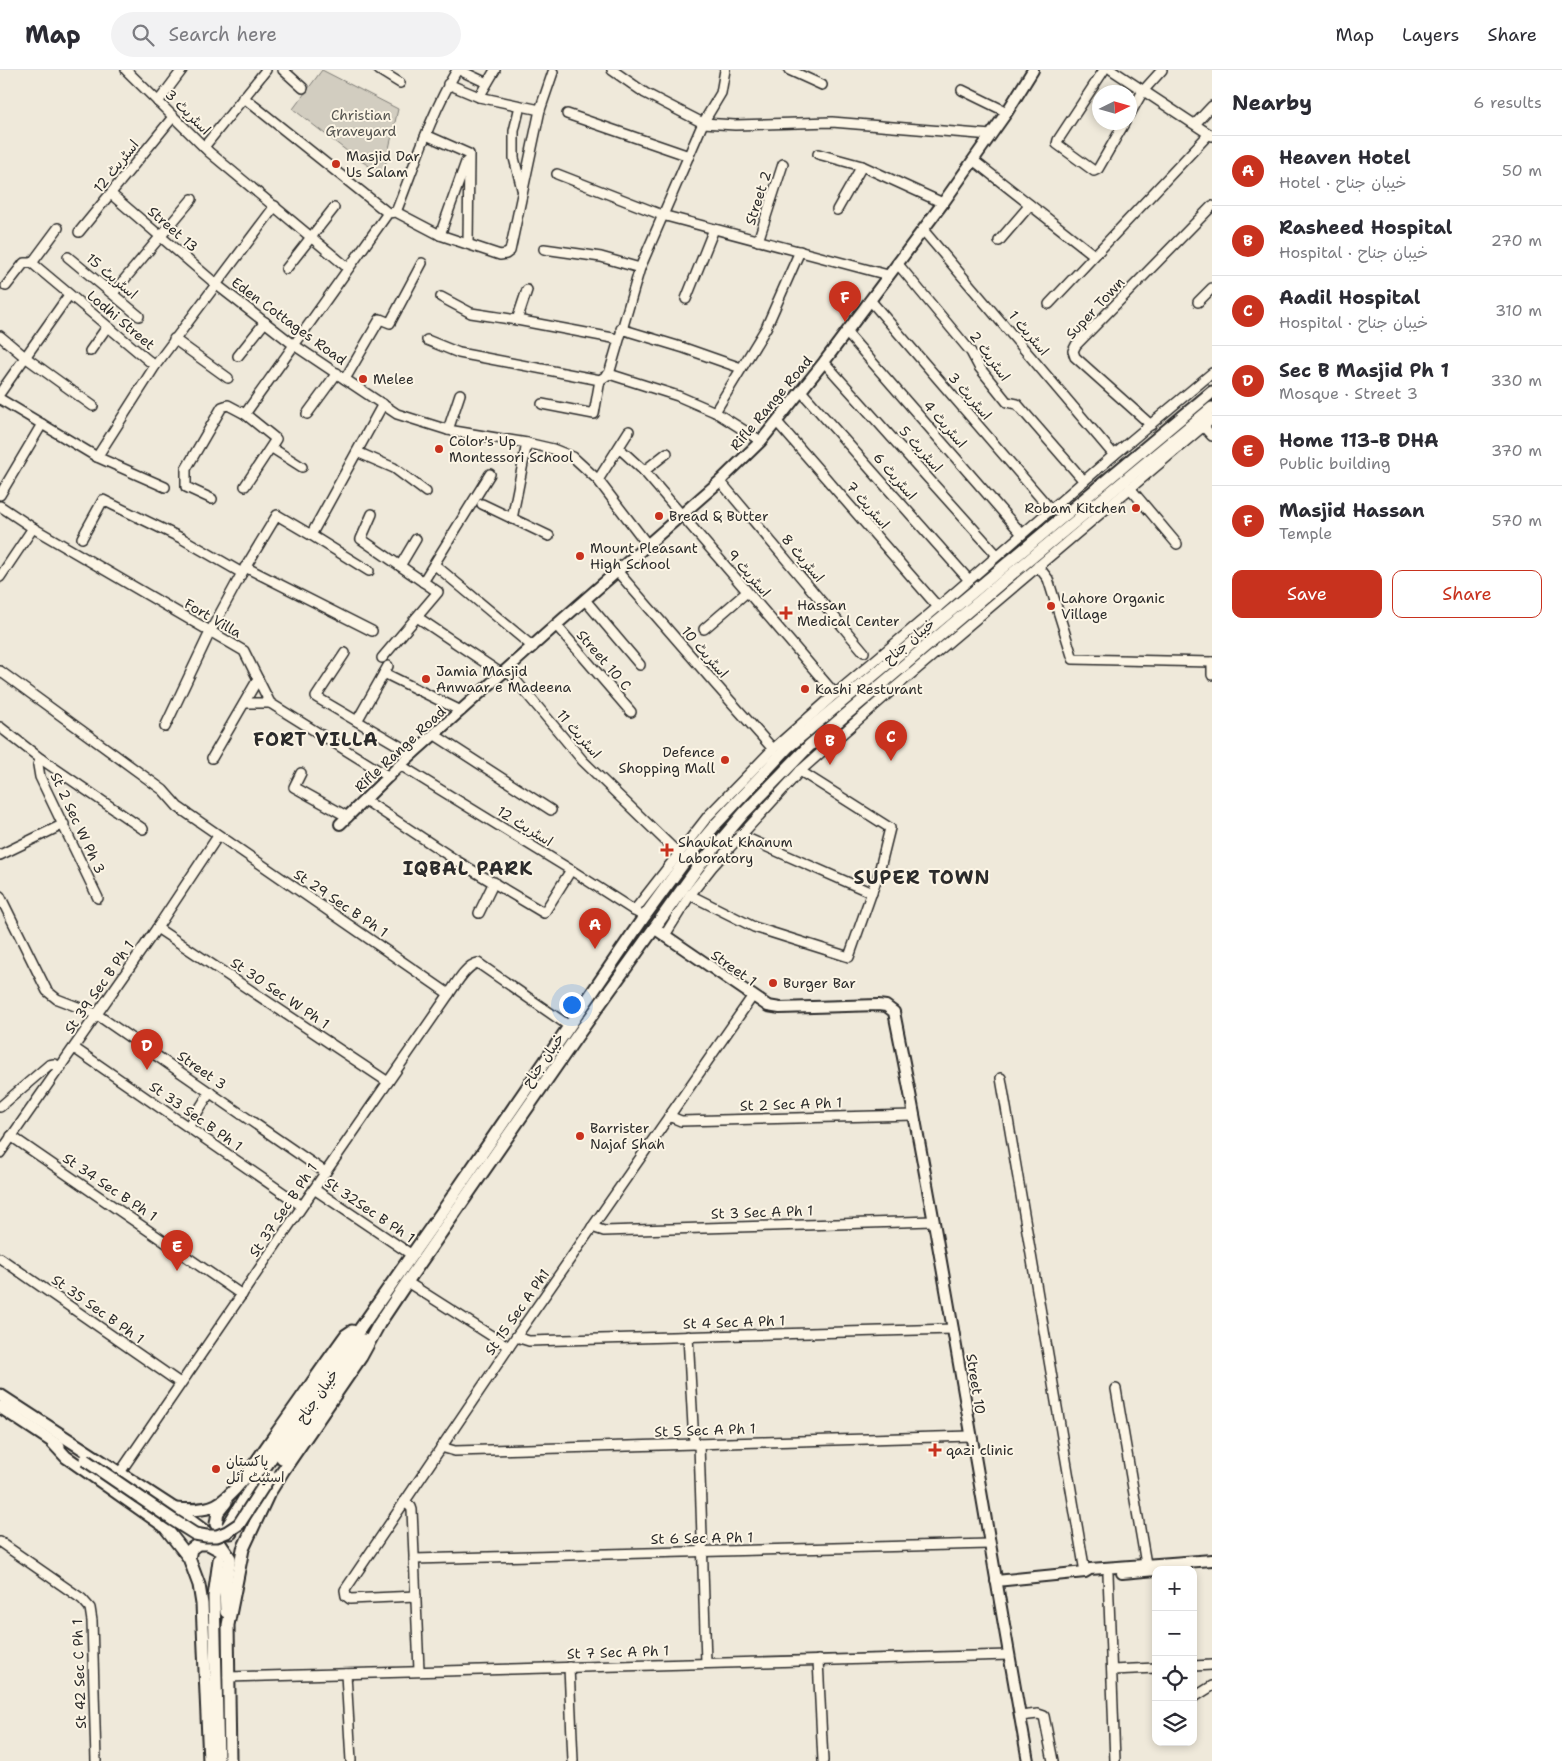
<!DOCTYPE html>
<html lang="en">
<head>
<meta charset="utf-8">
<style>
	:root { --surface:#fff; --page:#f2f2f3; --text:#2b2b33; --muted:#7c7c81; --line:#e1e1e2; --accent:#c8321e }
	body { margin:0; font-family:"Shantell Sans","Playpen Sans Arabic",sans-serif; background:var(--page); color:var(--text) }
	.controls { position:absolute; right:15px; bottom:15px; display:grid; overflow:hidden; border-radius:10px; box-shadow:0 2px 8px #0003 }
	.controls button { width:45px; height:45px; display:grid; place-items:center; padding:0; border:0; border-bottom:1px solid var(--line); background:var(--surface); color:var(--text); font:25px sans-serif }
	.compass { position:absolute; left:1092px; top:15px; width:45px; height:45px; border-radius:50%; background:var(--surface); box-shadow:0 2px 8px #0003; rotate:85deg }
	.you { position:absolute; left:571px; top:934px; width:18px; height:18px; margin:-12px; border:4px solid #fff; border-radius:50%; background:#1a73e8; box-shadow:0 0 0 8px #1a73e833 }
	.badge { display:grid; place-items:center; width:32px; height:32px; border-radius:50%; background:var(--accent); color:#fff; font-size:16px; font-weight:700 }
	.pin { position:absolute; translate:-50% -41px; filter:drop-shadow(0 1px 2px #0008) }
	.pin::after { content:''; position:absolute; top:26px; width:18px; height:15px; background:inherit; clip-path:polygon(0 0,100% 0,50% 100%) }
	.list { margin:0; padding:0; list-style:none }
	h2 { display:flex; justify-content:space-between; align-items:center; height:65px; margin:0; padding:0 20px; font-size:21px }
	h2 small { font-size:16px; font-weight:400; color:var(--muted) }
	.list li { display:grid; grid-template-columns:32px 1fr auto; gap:15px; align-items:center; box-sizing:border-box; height:70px; padding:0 20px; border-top:1px solid var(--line) }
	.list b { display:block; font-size:19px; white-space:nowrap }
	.list p { margin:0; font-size:16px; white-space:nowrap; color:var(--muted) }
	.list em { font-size:16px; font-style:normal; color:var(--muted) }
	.actions { display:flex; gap:10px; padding:15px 20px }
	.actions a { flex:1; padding:11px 0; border:1px solid var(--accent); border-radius:10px; text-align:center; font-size:18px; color:var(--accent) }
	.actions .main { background:var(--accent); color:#fff }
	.icon { flex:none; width:28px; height:28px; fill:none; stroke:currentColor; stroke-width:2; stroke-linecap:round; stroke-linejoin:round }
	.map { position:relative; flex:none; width:1212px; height:1691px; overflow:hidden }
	header { display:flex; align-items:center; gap:30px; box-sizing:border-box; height:70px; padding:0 25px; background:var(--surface); border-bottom:1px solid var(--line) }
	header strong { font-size:24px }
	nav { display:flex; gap:28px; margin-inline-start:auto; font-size:18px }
	.search { width:350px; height:45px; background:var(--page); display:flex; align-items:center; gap:12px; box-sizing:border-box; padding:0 18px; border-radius:28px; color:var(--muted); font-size:19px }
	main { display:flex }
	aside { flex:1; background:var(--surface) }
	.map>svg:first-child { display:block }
	.green { fill:#d2cdc0; stroke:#7e7c76 }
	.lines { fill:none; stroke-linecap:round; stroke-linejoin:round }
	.minor-casing { stroke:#2b2b2b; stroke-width:12 }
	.tertiary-casing { stroke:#2b2b2b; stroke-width:14 }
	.secondary-casing { stroke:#2b2b2b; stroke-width:15 }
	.minor { stroke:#fcf5e5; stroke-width:9 }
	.tertiary { stroke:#fcf5e5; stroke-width:10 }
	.secondary { stroke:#fcf5e5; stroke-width:11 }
	.secondary-bridge-casing { stroke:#2b2b2b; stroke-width:15; stroke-linecap:butt }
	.secondary-bridge { stroke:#fcf5e5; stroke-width:11 }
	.poi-dot { fill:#c8321e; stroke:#fcf5e5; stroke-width:2 }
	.labels { text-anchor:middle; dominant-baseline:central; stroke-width:4; stroke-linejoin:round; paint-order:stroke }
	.street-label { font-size:14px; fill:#2b2b2b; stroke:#fcf5e5 }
	.park-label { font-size:14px; fill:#555450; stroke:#fcf5e5 }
	.poi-label { font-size:14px; fill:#2b2b2b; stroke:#fcf5e5; text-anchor:start }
	.district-label { font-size:19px; font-weight:bold; letter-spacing:1px; fill:#2b2b2b; stroke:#fcf5e5 }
</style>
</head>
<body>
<header>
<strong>Map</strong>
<div class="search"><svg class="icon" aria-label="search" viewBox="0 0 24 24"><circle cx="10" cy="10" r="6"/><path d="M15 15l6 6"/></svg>Search here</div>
<nav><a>Map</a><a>Layers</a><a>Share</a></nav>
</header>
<main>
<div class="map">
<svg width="1212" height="1691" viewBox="0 0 1212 1691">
	<rect width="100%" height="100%" fill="#efe9da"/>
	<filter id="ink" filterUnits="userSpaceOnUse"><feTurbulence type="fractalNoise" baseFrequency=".02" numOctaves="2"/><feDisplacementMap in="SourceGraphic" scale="10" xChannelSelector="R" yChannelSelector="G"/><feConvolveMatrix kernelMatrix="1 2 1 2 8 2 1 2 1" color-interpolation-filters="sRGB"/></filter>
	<g filter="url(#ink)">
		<path class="green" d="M322,0L398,39L383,105L352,85L293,39Z"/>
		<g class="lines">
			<g class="minor-casing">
				<g id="minor">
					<path d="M126,0L209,82L348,198"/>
					<path d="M283,0L303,18"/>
					<path d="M379,0L400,13"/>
					<path d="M459,0L487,13"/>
					<path d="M612,0L645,23L703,53L735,55L832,52L991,65"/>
					<path d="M789,0L822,15"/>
					<path d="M1104,0L1058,70L1057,74L1094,101L1098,99L1125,52"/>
					<path d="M1112,0L1212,66"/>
					<path d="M448,14L479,27L540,40"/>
					<path d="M962,20L1007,42"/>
					<path d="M243,27L388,143"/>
					<path d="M479,27L495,0"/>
					<path d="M158,32L182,0"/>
					<path d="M520,36L514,61V88L522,119"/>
					<path d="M567,44L689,86"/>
					<path d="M1130,44L1143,21L1162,0"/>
					<path d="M1195,54L1212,36"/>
					<path d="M426,65L469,84L468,174"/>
					<path d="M204,77L266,0"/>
					<path d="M818,84L862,96L943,133"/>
					<path d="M973,90L1094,185"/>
					<path d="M557,104L662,145L888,205"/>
					<path d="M111,124L217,215L294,275L397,344L448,360L527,373L553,379L573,387L598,410L647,474"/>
					<path d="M837,140L862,96"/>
					<path d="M396,142C415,94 431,44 457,0"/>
					<path d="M58,158L32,193L155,296"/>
					<path d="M923,160L1114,385"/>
					<path d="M79,162L173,47"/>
					<path d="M440,165L466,92"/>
					<path d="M758,171L783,94"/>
					<path d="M999,171L1030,135"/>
					<path d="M544,179L601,187L640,198"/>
					<path d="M68,187L139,246"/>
					<path d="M897,193L971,282L979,297L1007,332L1017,334L1084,411"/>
					<path d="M286,199L334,138"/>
					<path d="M6,216L24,193H32"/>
					<path d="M113,223L192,129"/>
					<path d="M441,227L471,243L517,250L618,269"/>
					<path d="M686,229L714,159"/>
					<path d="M870,230L1051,440"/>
					<path d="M1198,232L1212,218"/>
					<path d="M1049,234L1209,64"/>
					<path d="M517,250L527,220"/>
					<path d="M621,259L684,278L741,298"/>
					<path d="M846,262L1022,464"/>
					<path d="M0,266L25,287L93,336"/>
					<path d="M174,269L228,308"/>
					<path d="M427,270L459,283L600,310L609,304L640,198L703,53L721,23L725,0"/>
					<path d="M90,281L107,257"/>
					<path d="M238,286L265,252"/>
					<path d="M824,292L997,485"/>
					<path d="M609,304L678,326L715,342L761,371"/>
					<path d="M345,309L380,249L390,253L422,193"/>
					<path d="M801,321L969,510"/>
					<path d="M0,323L69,225"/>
					<path d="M0,329L97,387L165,417"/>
					<path d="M542,334L594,344L600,310"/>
					<path d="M715,342L766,258L800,181"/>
					<path d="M307,344L337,303"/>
					<path d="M777,352L938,537"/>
					<path d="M1151,355L1075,287L1073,281L1076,275L1212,136"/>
					<path d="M1203,356L1212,366"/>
					<path d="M448,360L460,324"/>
					<path d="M272,378L302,397"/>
					<path d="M619,378L644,401L835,624"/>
					<path d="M357,382L394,398L426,422"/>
					<path d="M97,387L155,296L275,136"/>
					<path d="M644,401L667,383"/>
					<path d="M598,410L629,361"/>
					<path d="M720,411L864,582"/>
					<path d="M245,416L276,369L245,344"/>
					<path d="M1130,418L1177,474"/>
					<path d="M0,425L42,354"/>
					<path d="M212,429L186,417V399L222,337L228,335L245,344L388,143L396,142L440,165L500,185L506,184L510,181L540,40L553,2"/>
					<path d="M482,434L549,466"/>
					<path d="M0,436L33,458L244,581L270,633L389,707"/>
					<path d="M372,444L361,469L438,522L382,588"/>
					<path d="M512,449L527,373"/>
					<path d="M311,465L369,501"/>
					<path d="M82,468L103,430L181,468L242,503"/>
					<path d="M435,495L533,577"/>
					<path d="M400,496L416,469"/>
					<path d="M1038,496L1048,509L1073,589L1212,592"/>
					<path d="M245,497L372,561"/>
					<path d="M617,501L717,616L773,679"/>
					<path d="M0,507L33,458"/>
					<path d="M423,512L490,404"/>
					<path d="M585,530L640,595"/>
					<path d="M417,547L502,604"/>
					<path d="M556,555L631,642"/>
					<path d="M704,559L747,522"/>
					<path d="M345,583L316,627L413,684"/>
					<path d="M1212,592V605"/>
					<path d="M507,600L583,691L679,784"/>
					<path d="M0,601L163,720L178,737L449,924"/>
					<path d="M384,603L461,641"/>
					<path d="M245,633H270"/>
					<path d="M357,651L388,596"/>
					<path d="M0,657L41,689L143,759"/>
					<path d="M165,657L210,562L242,503L277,445L311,465L383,334"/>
					<path d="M435,665L551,740"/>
					<path d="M212,688L258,609"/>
					<path d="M41,689L38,695L40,707L98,828"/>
					<path d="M400,695L571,800L638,843"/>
					<path d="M301,703L294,717L348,747"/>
					<path d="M365,730L457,791L544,843L571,800"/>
					<path d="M740,765L872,823"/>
					<path d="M0,785L64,754"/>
					<path d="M690,825L754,857L849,887L879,802L890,758L800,701"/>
					<path d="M0,826L47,921L57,929L96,944L325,1102"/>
					<path d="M634,841L708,746L773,679L835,624L938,537L1114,385L1212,303"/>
					<path d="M479,843L494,812"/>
					<path d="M157,858L388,1012"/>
					<path d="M665,865L690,825L712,797L800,701L891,621L1212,349"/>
					<path d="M74,978L302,1136"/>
					<path d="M1001,1008L1085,1502"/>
					<path d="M0,1037L49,995L54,994L61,997"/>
					<path d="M669,1046L681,1051L914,1045"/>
					<path d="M188,1057L210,1022"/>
					<path d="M11,1066L242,1225"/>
					<path d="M0,1083L157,858L218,766"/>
					<path d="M314,1119L412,1185"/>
					<path d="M592,1157L604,1161L933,1151"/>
					<path d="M0,1188L180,1313"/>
					<path d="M407,1212L509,1277"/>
					<path d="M688,1266L694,1374"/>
					<path d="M516,1267L529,1271L953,1259"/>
					<path d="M1116,1319L1146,1494"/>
					<path d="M699,1374L706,1592"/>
					<path d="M441,1377L455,1381L971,1366"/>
					<path d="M119,1404L314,1119L449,924C456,914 466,895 478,893L569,956"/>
					<path d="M404,1432L411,1437L412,1440L419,1600"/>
					<path d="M0,1472L82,1529L90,1538L92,1551L96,1691"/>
					<path d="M414,1489L989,1474"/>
					<path d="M1108,1504L1115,1691"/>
					<path d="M416,1526L350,1529L346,1526L345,1520L509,1277L752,927"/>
					<path d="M818,1590L823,1691"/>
					<path d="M1193,1596L1212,1595"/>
					<path d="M569,1597L573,1691"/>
					<path d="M1112,1600L1156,1598"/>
					<path d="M346,1604L351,1691"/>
					<path d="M228,1607L1009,1585"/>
					<path d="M1193,1628L1212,1616"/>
					<path d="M1020,1646L1038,1644L1044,1646L1053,1691"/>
				</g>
			</g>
			<g class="tertiary-casing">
				<g id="tertiary">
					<path d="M340,754L400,695L556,555L720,411L761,371L824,292L943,133L1007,42L1033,0"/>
					<path d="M654,858L768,936L780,938L878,935L886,936L894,942C944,1191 983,1441 1028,1691"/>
					<path d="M1167,1500L1186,1499"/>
					<path d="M1122,1503L1156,1500"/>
					<path d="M996,1511L1085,1502L1090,1499L1212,1490"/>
				</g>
			</g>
			<g class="secondary-casing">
				<g id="secondary">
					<path d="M0,1325L175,1439L219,1472L230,1488L225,1518L226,1542"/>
					<path d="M0,1337L59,1376"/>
					<path d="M53,1373L66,1387L164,1456L189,1488L199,1515L202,1534L209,1691"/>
					<path d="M282,1388L322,1327L364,1270"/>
					<path d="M226,1432L218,1442L216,1454L222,1463H231"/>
					<path d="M175,1439C188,1440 204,1441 216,1435C237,1424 261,1384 275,1365C299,1332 322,1298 346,1265L352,1261"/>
					<path d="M226,1459L247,1424L313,1326L444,1139L644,847L682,795L716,754L788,677L1212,322"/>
					<path d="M189,1488L191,1479L198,1474H208L221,1481"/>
					<path d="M218,1691L214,1527L219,1490"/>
					<path d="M230,1691L228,1555L243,1479L268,1425L283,1401L361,1287L379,1254L407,1212L577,966L698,797L744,743L809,676L1001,513L1212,338"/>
				</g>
			</g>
			<use href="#minor" class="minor"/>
			<use href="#tertiary" class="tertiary"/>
			<use href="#secondary" class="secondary"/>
			<g class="secondary-bridge-casing">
				<path id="secondary-bridge" d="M85,1390L173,1450L195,1464L206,1466H217L227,1462L239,1454L270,1406"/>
			</g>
			<use href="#secondary-bridge" class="secondary-bridge"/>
		</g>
	</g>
	<g class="poi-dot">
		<circle cx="336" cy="94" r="5"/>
		<circle cx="363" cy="309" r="5"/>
		<circle cx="439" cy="379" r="5"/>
		<circle cx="1136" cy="438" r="5"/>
		<circle cx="659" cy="446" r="5"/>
		<circle cx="580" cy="486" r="5"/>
		<circle cx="1051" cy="536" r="5"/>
		<path d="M783.5 535.5h5v5h5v5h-5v5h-5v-5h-5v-5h5z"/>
		<circle cx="426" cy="609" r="5"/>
		<circle cx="805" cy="619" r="5"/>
		<circle cx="725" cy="690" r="5"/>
		<path d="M664.5 772.5h5v5h5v5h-5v5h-5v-5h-5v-5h5z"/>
		<circle cx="773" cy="913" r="5"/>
		<circle cx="580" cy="1066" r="5"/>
		<path d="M932.5 1372.5h5v5h5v5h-5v5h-5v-5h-5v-5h5z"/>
		<circle cx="216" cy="1399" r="5"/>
	</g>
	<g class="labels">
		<g class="street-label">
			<text transform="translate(188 42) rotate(45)">اسٹریٹ 3</text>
			<text transform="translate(116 96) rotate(-51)">اسٹریٹ 12</text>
			<text transform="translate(758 128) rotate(-72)">Street 2</text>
			<text transform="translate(173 159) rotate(41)">Street 13</text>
			<text transform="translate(112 206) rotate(40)">اسٹریٹ 15</text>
			<text transform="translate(1095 238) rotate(-47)">Super Town</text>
			<text transform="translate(121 250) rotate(40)">Lodhi Street</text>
			<text transform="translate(289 251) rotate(36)">Eden Cottages Road</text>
			<text transform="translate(1029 263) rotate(50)">اسٹریٹ 1</text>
			<text transform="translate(990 286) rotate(54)">اسٹریٹ 2</text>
			<text transform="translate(970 326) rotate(49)">اسٹریٹ 3</text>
			<text transform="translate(771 333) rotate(-50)">Rifle Range Road</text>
			<text transform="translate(945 354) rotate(49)">اسٹریٹ 4</text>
			<text transform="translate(921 379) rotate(48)">اسٹریٹ 5</text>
			<text transform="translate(895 406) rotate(49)">اسٹریٹ 6</text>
			<text transform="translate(868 435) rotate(49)">اسٹریٹ 7</text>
			<text transform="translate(803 488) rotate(50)">اسٹریٹ 8</text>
			<text transform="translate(749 503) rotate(49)">اسٹریٹ 9</text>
			<text transform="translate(213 548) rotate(30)">Fort Villa</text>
			<text transform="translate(909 571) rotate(-40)">خیبان جناح</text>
			<text transform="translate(705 582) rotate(49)">اسٹریٹ 10</text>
			<text transform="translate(604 590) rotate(49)">Street 10 C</text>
			<text transform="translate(579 664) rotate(49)">اسٹریٹ 11</text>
			<text transform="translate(400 679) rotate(-43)">Rifle Range Road</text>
			<text transform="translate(78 753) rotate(65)">St 2 Sec W Ph 3</text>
			<text transform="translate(525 756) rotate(32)">اسٹریٹ 12</text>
			<text transform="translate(341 833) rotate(34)">St 29 Sec B Ph 1</text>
			<text transform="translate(734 898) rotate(35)">Street 1</text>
			<text transform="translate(99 917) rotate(-55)">St 39 Sec B Ph 1</text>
			<text transform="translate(280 923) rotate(34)">St 30 Sec W Ph 1</text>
			<text transform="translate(543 990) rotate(-55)">خیبان جناح</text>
			<text transform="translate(202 1000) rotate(35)">Street 3</text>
			<text transform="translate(791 1034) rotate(-2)">St 2 Sec A Ph 1</text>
			<text transform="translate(196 1046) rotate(35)">St 33 Sec B Ph 1</text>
			<text transform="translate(110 1117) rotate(34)">St 34 Sec B Ph 1</text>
			<text transform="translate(283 1140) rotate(-56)">St 37 Sec B Ph 1</text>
			<text transform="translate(370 1140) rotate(34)">St 32Sec B Ph 1</text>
			<text transform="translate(762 1142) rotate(-2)">St 3 Sec A Ph 1</text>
			<text transform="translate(98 1239) rotate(35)">St 35 Sec B Ph 1</text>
			<text transform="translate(517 1242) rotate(-55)">St 15 Sec A Ph1</text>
			<text transform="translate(734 1252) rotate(-2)">St 4 Sec A Ph 1</text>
			<text transform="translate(976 1314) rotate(81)">Street 10</text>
			<text transform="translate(317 1326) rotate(-55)">خیبان جناح</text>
			<text transform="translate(705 1360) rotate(-2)">St 5 Sec A Ph 1</text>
			<text transform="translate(702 1468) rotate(-1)">St 6 Sec A Ph 1</text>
			<text transform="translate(618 1582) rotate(-2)">St 7 Sec A Ph 1</text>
			<text transform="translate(79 1604) rotate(-92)">St 42 Sec C Ph 1</text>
		</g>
		<g class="park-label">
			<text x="361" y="45">Christian<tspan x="361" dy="16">Graveyard</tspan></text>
		</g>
		<g class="poi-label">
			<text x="346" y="86">Masjid Dar<tspan x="346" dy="16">Us Salam</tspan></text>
			<text x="373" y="309">Melee</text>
			<text x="449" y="371">Color's Up<tspan x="449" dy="16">Montessori School</tspan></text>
			<text x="1126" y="438" text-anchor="end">Robam Kitchen</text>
			<text x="669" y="446">Bread &amp; Butter</text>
			<text x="590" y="478">Mount Pleasant<tspan x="590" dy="16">High School</tspan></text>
			<text x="1061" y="528">Lahore Organic<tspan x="1061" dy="16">Village</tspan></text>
			<text x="797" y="535">Hassan<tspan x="797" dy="16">Medical Center</tspan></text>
			<text x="436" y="601">Jamia Masjid<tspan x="436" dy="16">Anwaar e Madeena</tspan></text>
			<text x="815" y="619">Kashi Resturant</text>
			<text x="715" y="682" text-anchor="end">Defence<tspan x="715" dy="16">Shopping Mall</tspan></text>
			<text x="678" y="772">Shaukat Khanum<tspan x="678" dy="16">Laboratory</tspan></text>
			<text x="783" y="913">Burger Bar</text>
			<text x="590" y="1058">Barrister<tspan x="590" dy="16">Najaf Shah</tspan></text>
			<text x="946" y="1380">qazi clinic</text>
			<text x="226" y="1391">پاکستان<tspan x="226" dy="16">اسٹیٹ آئل</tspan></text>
		</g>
		<g class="district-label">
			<text x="316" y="669">FORT VILLA</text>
			<text x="468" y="798">IQBAL PARK</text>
			<text x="922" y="807">SUPER TOWN</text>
		</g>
	</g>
</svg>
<div class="controls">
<button>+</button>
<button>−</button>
<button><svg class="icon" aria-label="locate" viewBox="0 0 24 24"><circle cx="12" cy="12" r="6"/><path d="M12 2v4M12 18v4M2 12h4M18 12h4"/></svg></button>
<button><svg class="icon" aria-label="layers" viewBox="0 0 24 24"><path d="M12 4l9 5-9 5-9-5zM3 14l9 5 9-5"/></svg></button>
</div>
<svg class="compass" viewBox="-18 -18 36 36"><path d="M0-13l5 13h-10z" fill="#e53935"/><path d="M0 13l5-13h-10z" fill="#7c7c81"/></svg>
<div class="you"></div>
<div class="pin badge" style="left:595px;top:879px">A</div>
<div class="pin badge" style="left:830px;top:695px">B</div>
<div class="pin badge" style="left:891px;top:691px">C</div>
<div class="pin badge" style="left:147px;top:1000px">D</div>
<div class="pin badge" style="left:177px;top:1201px">E</div>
<div class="pin badge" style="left:845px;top:252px">F</div>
</div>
<aside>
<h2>Nearby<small>6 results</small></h2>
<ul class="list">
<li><span class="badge">A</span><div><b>Heaven Hotel</b><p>Hotel · خیبان جناح</p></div><em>50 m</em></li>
<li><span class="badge">B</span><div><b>Rasheed Hospital</b><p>Hospital · خیبان جناح</p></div><em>270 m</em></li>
<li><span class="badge">C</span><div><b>Aadil Hospital</b><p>Hospital · خیبان جناح</p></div><em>310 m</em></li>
<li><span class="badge">D</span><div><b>Sec B Masjid Ph 1</b><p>Mosque · Street 3</p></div><em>330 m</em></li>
<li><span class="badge">E</span><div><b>Home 113-B DHA</b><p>Public building</p></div><em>370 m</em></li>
<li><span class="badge">F</span><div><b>Masjid Hassan</b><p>Temple</p></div><em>570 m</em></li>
</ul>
<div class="actions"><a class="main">Save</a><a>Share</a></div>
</aside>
</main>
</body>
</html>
